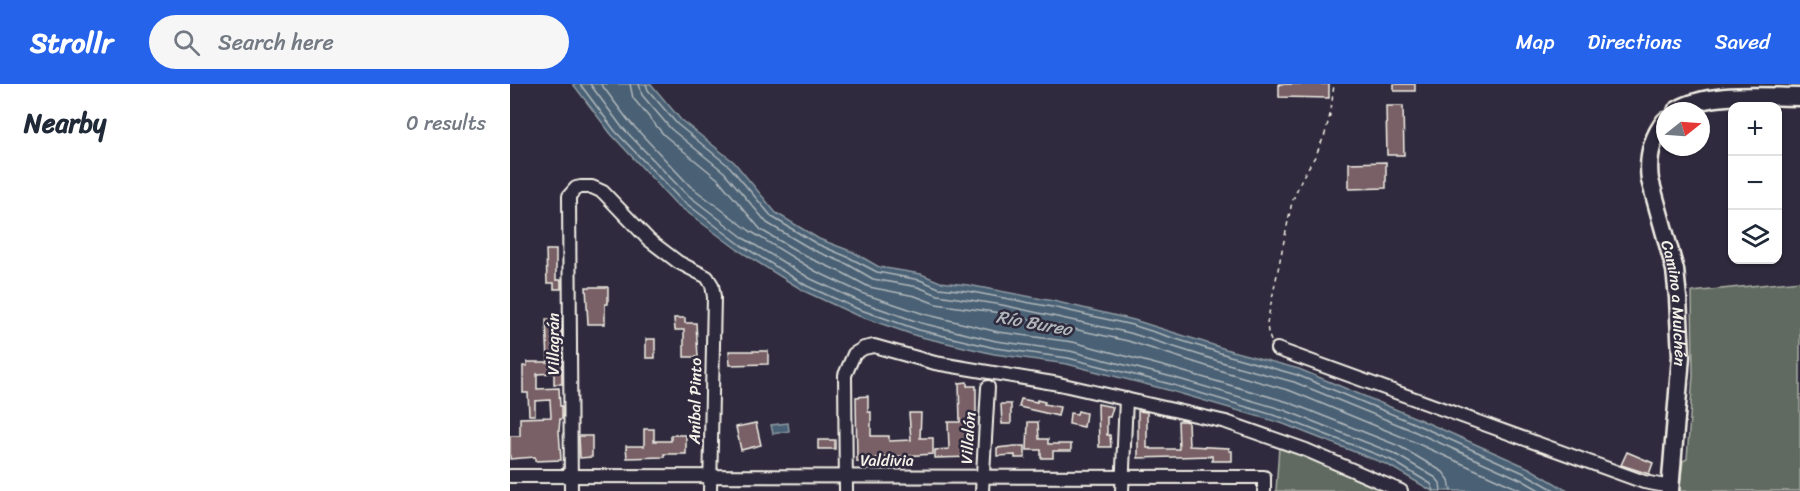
<!DOCTYPE html>
<html lang="en">
<head>
<meta charset="utf-8">
<style>
	:root { --surface:#fff; --page:#f6f6f7; --text:#1f2937; --muted:#747a83; --line:#e0e1e3; --accent:#2563eb }
	body { margin:0; font-family:Sriracha,sans-serif; background:var(--page); color:var(--text) }
	.controls { position:absolute; right:18px; top:18px; display:grid; overflow:hidden; border-radius:12px; box-shadow:0 2px 4px #0004 }
	.controls button { width:54px; height:54px; display:grid; place-items:center; padding:0; border:0; border-bottom:2px solid var(--line); background:var(--surface); color:var(--text); font:30px sans-serif }
	.compass { position:absolute; left:1146px; top:18px; width:54px; height:54px; border-radius:50%; background:var(--surface); box-shadow:0 2px 4px #0004; rotate:73deg }
	.list { margin:0; padding:0; list-style:none }
	h2 { display:flex; justify-content:space-between; align-items:center; height:78px; margin:0; padding:0 24px; font-size:26px }
	h2 small { font-size:20px; font-weight:400; color:var(--muted) }
	.icon { flex:none; width:33px; height:33px; fill:none; stroke:currentColor; stroke-width:2; stroke-linecap:round; stroke-linejoin:round }
	.map { position:relative; flex:none; width:1290px; height:407px; overflow:hidden }
	header { display:flex; align-items:center; gap:36px; box-sizing:border-box; height:84px; padding:0 30px; background:var(--accent); color:#fff }
	header strong { font-size:28px }
	nav { display:flex; gap:33px; margin-inline-start:auto; font-size:21px }
	.search { width:420px; height:54px; background:var(--page); display:flex; align-items:center; gap:15px; box-sizing:border-box; padding:0 21px; border-radius:33px; color:var(--muted); font-size:22px }
	main { display:flex }
	aside { flex:1; background:var(--surface) }
	.map>svg:first-child { display:block }
	.green { fill:#606b60; stroke:#aaaea4; stroke-width:1.5 }
	.water { fill:#4a6175; stroke:#8e9ba3; stroke-width:1.5 }
	.lines { fill:none; stroke-linecap:round; stroke-linejoin:round }
	.shore { stroke:#b0b7ba; stroke-width:1.5 }
	.building { fill:#786166; stroke:#f4f1e8; stroke-width:1.5 }
	.minor-casing { stroke:#f4f1e8; stroke-width:16 }
	.major-casing { stroke:#f4f1e8; stroke-width:21 }
	.path { stroke:#f4f1e8; stroke-width:1.5; stroke-dasharray:4.5 4.5; stroke-linecap:butt }
	.minor { stroke:#2f2a3d; stroke-width:12 }
	.major { stroke:#2f2a3d; stroke-width:16 }
	.labels { text-anchor:middle; dominant-baseline:central; stroke-width:5; stroke-linejoin:round; paint-order:stroke }
	.street-label { font-size:16px; fill:#f4f1e8; stroke:#2f2a3d }
	.water-label { font-size:18px; font-style:italic; fill:#b0b7ba; stroke:#2f2a3d }
</style>
</head>
<body>
<header>
<strong>Strollr</strong>
<div class="search"><svg class="icon" aria-label="search" viewBox="0 0 24 24"><circle cx="10" cy="10" r="6"/><path d="M15 15l6 6"/></svg>Search here</div>
<nav><a>Map</a><a>Directions</a><a>Saved</a></nav>
</header>
<main>
<aside>
<h2>Nearby<small>0 results</small></h2>
<ul class="list">
</ul>
</aside>
<div class="map">
<svg width="1290" height="407" viewBox="0 0 1290 407">
	<rect width="100%" height="100%" fill="#2f2a3d"/>
	<filter id="ink" filterUnits="userSpaceOnUse"><feTurbulence type="fractalNoise" baseFrequency=".0167" numOctaves="2"/><feDisplacementMap in="SourceGraphic" scale="12" xChannelSelector="R" yChannelSelector="G"/><feConvolveMatrix kernelMatrix="1 2 1 2 8 2 1 2 1" color-interpolation-filters="sRGB"/></filter>
	<g filter="url(#ink)">
		<g class="green">
			<path d="M1290,197V407H1169L1173,377L1177,375L1183,291L1182,208Z"/>
			<path d="M769,363L798,372L874,407H766Z"/>
		</g>
		<g class="water">
			<path d="M63,0H141L171,36L224,78L266,129L309,155L343,168L369,183L411,190L430,198L458,201L543,217L624,236L722,267L789,285L904,333L1019,384L1058,407H922L878,381L771,339L658,306L557,280L484,270L407,252L346,231L294,207L228,166L165,119L101,50Z"/>
			<path d="M278,339L279,347L263,350L261,341Z"/>
		</g>
		<g class="lines">
			<g class="shore">
				<path d="M70,0L105,47L169,114L231,161L297,202L348,225L409,246L485,264L558,274L660,300L773,334L881,376L921,400L924,407"/>
				<path d="M80,0L111,42L174,108L235,155L301,195L351,218L411,239L486,257L560,267L662,293L774,326L883,369L926,394L930,399L931,407"/>
				<path d="M91,0L118,36L180,102L240,147L305,187L354,210L414,230L488,248L563,258L664,285L778,318L889,362L933,388L939,396L941,407"/>
				<path d="M120,0L123,14L154,51L208,95L251,146L299,174L333,189L359,203L405,212L426,220L491,229L618,257L715,288L781,307L895,354L1013,407"/>
				<path d="M129,0L132,11L161,45L214,88L257,139L303,166L337,180L363,195L408,203L428,211L492,221L620,249L718,280L784,298L899,345L1012,396L1031,407"/>
				<path d="M136,0L138,6L167,40L220,83L262,133L307,160L340,174L367,188L410,196L429,204L457,207L542,223L622,241L720,272L787,291L901,338L1016,390L1046,407"/>
			</g>
		</g>
		<g class="building">
			<path d="M769,0H819V14L769,13Z"/>
			<rect x="884" y="0" width="21" height="7"/>
			<path d="M876,22H893L894,71H877Z"/>
			<path d="M876,78V104L839,105V79Z"/>
			<path d="M36,166H46V196H51V205H44V199H37Z"/>
			<path d="M76,203H98V220H95V240H78Z"/>
			<path d="M164,234H175V239H186L188,273H174V246H165Z"/>
			<path d="M36,235H51L52,300H44V289L27,290V305L49,304L50,322H52V335H50L49,347L51,376L25,377V373L0,375V352H10V334L41,333L40,316L25,317V331H19L18,309H13V282H17V278H38Z"/>
			<rect x="136" y="255" width="9" height="19"/>
			<path d="M219,267H258V280L220,281Z"/>
			<path d="M457,298V302H466V338H460L461,373L425,374V366L439,365L438,338H450L449,299Z"/>
			<path d="M358,312V328H361V352H379V357L401,356L399,329H411L410,354H423V370L366,374V377L347,378L346,313Z"/>
			<path d="M511,315L527,318V316L535,318L534,320L550,323L548,332L509,323Z"/>
			<path d="M491,320H501V340H492Z"/>
			<path d="M588,320L603,323L600,333H597V351H600L601,363H589Z"/>
			<path d="M568,327L576,329L574,343L559,340L560,329L567,330Z"/>
			<path d="M628,327L637,328V364H641V365H669L668,337H674L678,338L679,362L719,364V367H722V377H702V372L628,374Z"/>
			<path d="M518,338H528L529,355H538V360H561V367H543V374H531V366H517Z"/>
			<path d="M246,339L251,361L231,366L226,343Z"/>
			<path d="M134,345H144V357H161V351H176V370H154V373L117,374L116,362H134Z"/>
			<path d="M69,352H82V373L70,374Z"/>
			<rect x="308" y="356" width="17" height="9"/>
			<path d="M505,362H515V374H505V371L487,372V364Z"/>
			<path d="M1117,368L1143,379L1139,390L1111,381Z"/>
		</g>
		<g class="lines">
			<g class="minor-casing">
				<g id="minor">
					<path d="M767,265L1134,398L1161,403"/>
					<path d="M0,392L754,393V407"/>
					<path d="M61,407L59,112L66,104L71,103H82L93,108L139,156L168,178L197,193L202,201L204,213L200,407"/>
					<path d="M336,407L335,291L344,270L354,264L364,262L425,279L549,300L716,338L796,366L891,407"/>
					<path d="M472,407L478,303"/>
					<path d="M612,407L616,315"/>
				</g>
			</g>
			<g class="major-casing">
				<g id="major">
					<path d="M1166,27C1196,7 1253,13 1290,13"/>
					<path id="s1" d="M1155,37C1141,55 1137,74 1140,96L1165,186L1168,214L1171,272L1160,407"/>
				</g>
			</g>
			<path class="path" d="M761,257L758,249L757,239L782,118L792,94L806,71L815,50L821,27L824,0"/>
			<use href="#minor" class="minor"/>
			<use href="#major" class="major"/>
		</g>
	</g>
	<g class="labels">
		<g class="street-label">
			<text stroke="none"><textPath href="#s1" startOffset="189">Camino a Mulchén</textPath></text>
			<text transform="translate(43 260) rotate(-90)">Villagrán</text>
			<text transform="translate(185 317) rotate(-89)">Aníbal Pinto</text>
			<text transform="translate(458 354) rotate(-86)">Villalón</text>
			<text x="377" y="376">Valdivia</text>
		</g>
		<g class="water-label">
			<text transform="translate(524 239) rotate(10)">Río Bureo</text>
		</g>
	</g>
</svg>
<div class="controls">
<button>+</button>
<button>−</button>
<button><svg class="icon" aria-label="layers" viewBox="0 0 24 24"><path d="M12 4l9 5-9 5-9-5zM3 14l9 5 9-5"/></svg></button>
</div>
<svg class="compass" viewBox="-18 -18 36 36"><path d="M0-13l5 13h-10z" fill="#e53935"/><path d="M0 13l5-13h-10z" fill="#747a83"/></svg>
</div>
</main>
</body>
</html>
